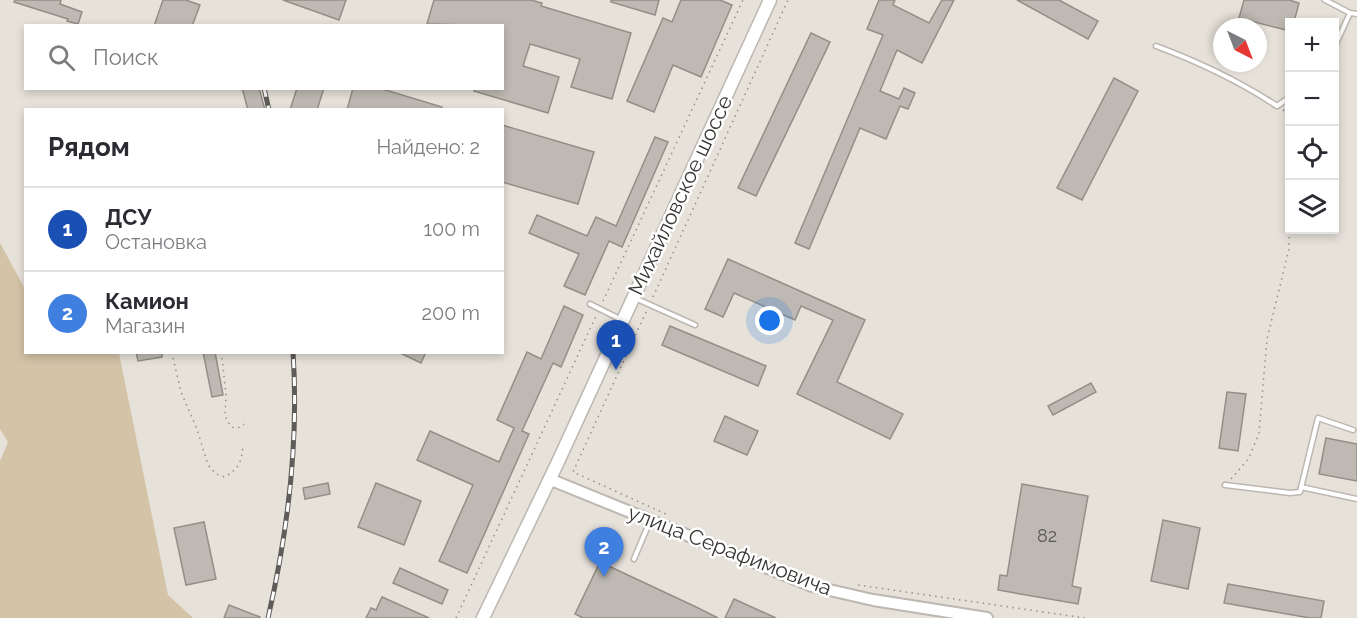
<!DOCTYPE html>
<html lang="ru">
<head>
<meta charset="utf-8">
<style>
	:root { --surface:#fff; --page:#f2f2f3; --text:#2b2b33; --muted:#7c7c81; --line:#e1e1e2; --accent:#0b8043 }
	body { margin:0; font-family:Raleway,sans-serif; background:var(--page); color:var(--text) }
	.controls { position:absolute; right:18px; top:18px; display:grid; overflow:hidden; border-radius:0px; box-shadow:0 3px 9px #0003 }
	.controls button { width:54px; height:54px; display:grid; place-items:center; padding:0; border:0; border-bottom:2px solid var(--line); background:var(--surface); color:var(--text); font:30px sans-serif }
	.compass { position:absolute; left:1213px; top:18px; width:54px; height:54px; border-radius:50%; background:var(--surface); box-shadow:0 3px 9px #0003; rotate:138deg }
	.you { position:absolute; left:770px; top:321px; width:21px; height:21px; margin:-15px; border:4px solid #fff; border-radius:50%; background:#1a73e8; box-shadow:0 0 0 9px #1a73e833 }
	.badge { display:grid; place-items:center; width:39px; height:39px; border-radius:50%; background:var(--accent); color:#fff; font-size:20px; font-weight:700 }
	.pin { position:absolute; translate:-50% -50px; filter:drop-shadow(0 2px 3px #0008) }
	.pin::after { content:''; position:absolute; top:32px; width:21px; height:18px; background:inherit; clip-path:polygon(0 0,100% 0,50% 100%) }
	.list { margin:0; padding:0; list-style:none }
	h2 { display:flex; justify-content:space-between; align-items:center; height:78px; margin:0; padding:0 24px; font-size:26px }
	h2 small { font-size:20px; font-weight:400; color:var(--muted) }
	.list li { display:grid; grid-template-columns:39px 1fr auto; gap:18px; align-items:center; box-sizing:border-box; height:84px; padding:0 24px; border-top:2px solid var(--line) }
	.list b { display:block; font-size:22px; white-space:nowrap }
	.list p { margin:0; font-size:20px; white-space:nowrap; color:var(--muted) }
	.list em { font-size:20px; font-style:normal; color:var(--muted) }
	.icon { flex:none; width:33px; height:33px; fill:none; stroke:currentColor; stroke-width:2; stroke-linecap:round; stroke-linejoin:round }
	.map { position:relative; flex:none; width:1357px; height:618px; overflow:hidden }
	.search { position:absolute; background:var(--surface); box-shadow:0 3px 9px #0003; left:24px; top:24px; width:480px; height:66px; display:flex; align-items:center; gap:15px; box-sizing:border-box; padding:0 21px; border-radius:0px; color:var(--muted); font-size:22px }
	.panel { position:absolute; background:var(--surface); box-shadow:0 3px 9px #0003; left:24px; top:108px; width:480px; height:246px; border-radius:0px }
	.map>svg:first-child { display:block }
	.green { fill:#d3c3a7 }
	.building { fill:#beb9b2; stroke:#938f87; stroke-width:1.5 }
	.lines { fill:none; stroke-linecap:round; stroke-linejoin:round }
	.service-casing { stroke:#bcb7b0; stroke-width:7 }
	.tertiary-casing { stroke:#bcb7b0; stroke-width:14 }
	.secondary-casing { stroke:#bcb7b0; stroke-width:15 }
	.path { stroke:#93908a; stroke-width:1.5; stroke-dasharray:1.5 4.5; stroke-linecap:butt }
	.service { stroke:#fff; stroke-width:4 }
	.tertiary { stroke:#fff; stroke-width:10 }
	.secondary { stroke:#fff; stroke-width:12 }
	.rail-casing { stroke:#5e5c58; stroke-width:5 }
	.rail { stroke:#fff; stroke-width:3; stroke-dasharray:9; stroke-linecap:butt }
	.labels { text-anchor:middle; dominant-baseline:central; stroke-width:5; stroke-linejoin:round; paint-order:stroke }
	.number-label { font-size:18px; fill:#5a5854 }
	.street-label { font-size:21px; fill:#393734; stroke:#fff }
</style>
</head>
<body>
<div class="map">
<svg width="1357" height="618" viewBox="0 0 1357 618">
	<rect width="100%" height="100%" fill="#e6e1d9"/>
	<path class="green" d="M0,243L25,289L26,352L119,353L168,595L193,618H0V461L8,442L0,429Z"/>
	<g class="building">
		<path d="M15,0H61L60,4L82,12L78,24L67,21L68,19L14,2Z"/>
		<path d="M163,0H186L200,5L192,26H154Z"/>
		<path d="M283,0H346L339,20Z"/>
		<path d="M434,0H531L542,3L541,6L631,33L612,99L571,87L580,59L530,44L523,66L559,77L548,113L474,91L475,88H502V26L427,24Z"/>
		<path d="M611,0H659L655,15L611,2Z"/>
		<path d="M681,0H720L732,5L701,77L673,65L654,112L627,101L663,18L672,22Z"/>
		<path d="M879,0H895L893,5L929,23L942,0H954L922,63L897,50L880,91L899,99L904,88L915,93L908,109L900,106L886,139L860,128L809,249L795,243L883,35L867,29Z"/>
		<path d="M1017,0H1059L1098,21L1088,39Z"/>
		<path d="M1244,0H1289L1299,3L1294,22H1290V31L1239,18Z"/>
		<path d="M811,33L830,42L756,196L738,188Z"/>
		<path d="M1114,78L1138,91L1082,200L1057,188Z"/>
		<path d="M242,88H259L265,110H248Z"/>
		<path d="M297,88H324L317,110H290Z"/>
		<path d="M353,88H379L442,107V110H347Z"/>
		<path d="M502,125L594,152L578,204L502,182Z"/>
		<path d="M655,137L668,142L622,247L609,241L585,295L564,286L579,254L529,233L537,215L587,236L596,217L616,226Z"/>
		<path d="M728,259L865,320L837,382L903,414L890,439L797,394L833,320L801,306L795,320L734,293L723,317L705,309Z"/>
		<path d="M564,306L583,315L561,367L553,363L522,431L529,434L467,573L439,561L473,485L417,460L430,431L499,462L514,428L497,420L527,352L541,359Z"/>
		<path d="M670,326L766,366L758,386L662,345Z"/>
		<path d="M136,352H162V357L138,361Z"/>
		<path d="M203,352H215L223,395L212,397Z"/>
		<path d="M398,352H426L421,363Z"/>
		<path d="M1091,383L1096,392L1053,415L1048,406Z"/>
		<path d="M1227,392L1246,394L1238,451L1219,448Z"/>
		<path d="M725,416L758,431L747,455L714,441Z"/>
		<path d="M1326,438L1357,444V481L1319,474Z"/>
		<path d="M328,483L330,494L305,499L303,488Z"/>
		<path d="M376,483L421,501L404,545L358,527Z"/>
		<path d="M1022,484L1088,496L1072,586L1081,588L1078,604L998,590L1000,575L1007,576Z"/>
		<path d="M1163,520L1200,528L1188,589L1151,581Z"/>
		<path d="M204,522L216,579L186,585L174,528Z"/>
		<path d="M600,562L694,606L718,618H583L575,614Z"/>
		<path d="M400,568L448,590L442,604L393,583Z"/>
		<path d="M1228,584L1324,601L1321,618H1310L1224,603Z"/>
		<path d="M382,597L429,618H366L371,608L376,610Z"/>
		<path d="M734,599L776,618H725Z"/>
		<path d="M229,605L260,617V618H224Z"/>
	</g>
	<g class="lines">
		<g class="service-casing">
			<g id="service">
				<path d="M1325,0L1350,13L1357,14"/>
				<path d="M1156,46C1199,62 1239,81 1277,106L1290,97"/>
				<path d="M1334,48L1350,13"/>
				<path d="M637,299L695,325"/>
				<path d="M590,304L622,320"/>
				<path d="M1225,485L1290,493L1300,492L1318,418L1353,430"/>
				<path d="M1301,487L1357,499"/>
				<path d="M634,559L650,521"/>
			</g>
		</g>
		<g class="tertiary-casing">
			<path id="tertiary" d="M549,479L812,586L873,600L987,618"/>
		</g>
		<g class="secondary-casing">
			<path id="secondary" d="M483,618L557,464L770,0"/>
		</g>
		<g class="path">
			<path d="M1283,110L1290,114"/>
			<path d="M653,297L788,0"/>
			<path d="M603,301L743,0"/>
			<path d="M646,312L573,472L666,514"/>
			<path d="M173,358L181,392L197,429L208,465L216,474L225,477C240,468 242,460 243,444"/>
			<path d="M222,358L226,394L225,416L231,427L238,428L244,424"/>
			<path d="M1231,479L1249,458L1259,433L1267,339L1289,249L1290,198"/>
			<path d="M858,585L1085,618"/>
			<path d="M456,618L596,316"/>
		</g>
		<use href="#service" class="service"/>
		<use href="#tertiary" class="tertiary"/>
		<use href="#secondary" class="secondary"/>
		<g class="rail-casing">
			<g id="rail">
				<path d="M264,88L269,110"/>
				<path d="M268,618C288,531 299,441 293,352"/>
			</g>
		</g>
		<use href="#rail" class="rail"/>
	</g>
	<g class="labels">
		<g class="number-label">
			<text x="1047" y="535">82</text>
		</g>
		<g class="street-label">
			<text transform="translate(680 195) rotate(-65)">Михайловское шоссе</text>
			<text transform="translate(730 550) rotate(21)">улица Серафимовича</text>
		</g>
	</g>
</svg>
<div class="controls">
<button>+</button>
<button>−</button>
<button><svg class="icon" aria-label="locate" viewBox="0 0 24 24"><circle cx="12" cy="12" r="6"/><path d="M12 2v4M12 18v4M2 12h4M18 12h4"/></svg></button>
<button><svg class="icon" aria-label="layers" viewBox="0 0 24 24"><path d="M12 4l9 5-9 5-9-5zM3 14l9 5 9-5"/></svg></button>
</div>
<svg class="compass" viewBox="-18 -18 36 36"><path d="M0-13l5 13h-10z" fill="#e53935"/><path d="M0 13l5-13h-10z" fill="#7c7c81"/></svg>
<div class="you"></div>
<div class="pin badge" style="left:616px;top:370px;background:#1a4fb4">1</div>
<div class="pin badge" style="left:604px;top:577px;background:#3f7fe0">2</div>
<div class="search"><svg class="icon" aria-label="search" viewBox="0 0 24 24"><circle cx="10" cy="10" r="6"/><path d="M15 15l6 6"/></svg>Поиск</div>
<section class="panel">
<h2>Рядом<small>Найдено: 2</small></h2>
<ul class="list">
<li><span class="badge" style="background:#1a4fb4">1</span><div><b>ДСУ</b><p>Остановка</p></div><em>100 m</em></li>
<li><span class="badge" style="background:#3f7fe0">2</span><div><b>Камион</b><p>Магазин</p></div><em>200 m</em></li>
</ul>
</section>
</div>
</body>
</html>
